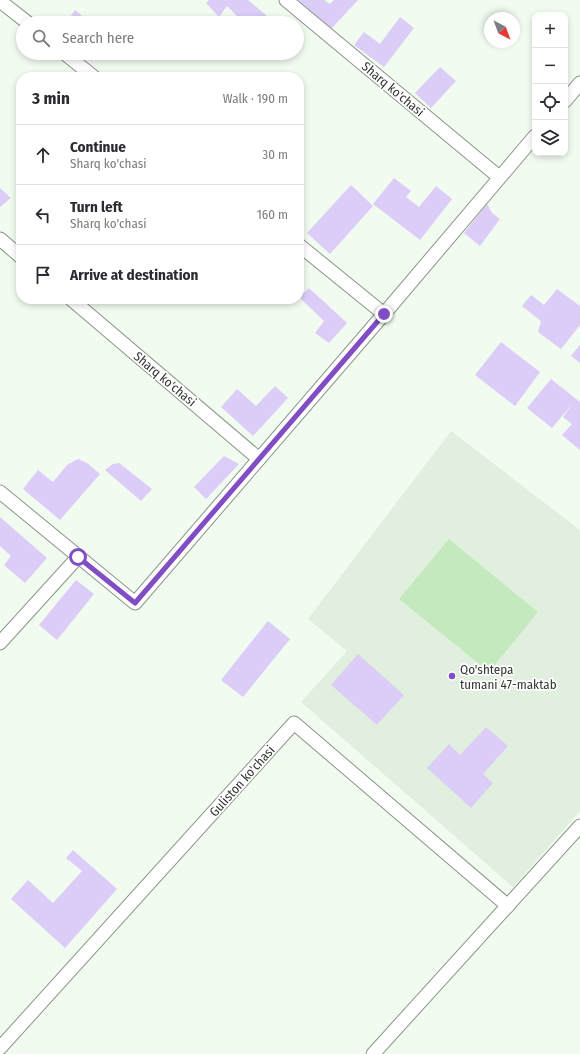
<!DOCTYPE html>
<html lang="en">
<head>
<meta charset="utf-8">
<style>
	:root { --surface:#fff; --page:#f7f7f7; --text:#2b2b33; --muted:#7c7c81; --line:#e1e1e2 }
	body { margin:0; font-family:"Fira Sans Condensed",sans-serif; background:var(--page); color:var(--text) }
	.controls { position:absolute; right:12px; top:12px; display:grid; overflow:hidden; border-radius:8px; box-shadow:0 2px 6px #0003 }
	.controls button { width:36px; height:36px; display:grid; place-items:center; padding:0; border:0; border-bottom:1px solid var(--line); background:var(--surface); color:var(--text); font:20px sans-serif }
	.compass { position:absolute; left:484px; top:12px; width:36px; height:36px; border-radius:50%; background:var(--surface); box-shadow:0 2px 6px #0003; rotate:139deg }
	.stop { position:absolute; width:12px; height:12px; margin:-9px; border:3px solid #814dc5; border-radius:50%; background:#fff }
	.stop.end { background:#814dc5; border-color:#fff; box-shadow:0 1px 4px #0008 }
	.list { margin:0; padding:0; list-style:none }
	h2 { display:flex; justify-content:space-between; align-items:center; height:52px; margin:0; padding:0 16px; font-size:17px }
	h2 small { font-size:13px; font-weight:400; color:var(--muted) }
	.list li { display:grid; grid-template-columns:26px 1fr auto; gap:12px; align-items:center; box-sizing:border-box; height:60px; padding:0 16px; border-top:1px solid var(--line) }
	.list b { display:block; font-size:15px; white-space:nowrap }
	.list p { margin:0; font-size:13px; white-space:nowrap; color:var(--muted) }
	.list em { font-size:13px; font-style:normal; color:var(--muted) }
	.icon { flex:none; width:22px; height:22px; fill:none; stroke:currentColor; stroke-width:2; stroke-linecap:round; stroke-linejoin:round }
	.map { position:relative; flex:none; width:580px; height:1054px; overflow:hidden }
	.search { position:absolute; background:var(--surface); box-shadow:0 2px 6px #0003; left:16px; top:16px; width:288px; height:44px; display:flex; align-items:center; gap:10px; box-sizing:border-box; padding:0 14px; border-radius:22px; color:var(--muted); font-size:15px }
	.panel { position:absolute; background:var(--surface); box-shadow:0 2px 6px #0003; left:16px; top:72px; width:288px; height:232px; border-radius:16px }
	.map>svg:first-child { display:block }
	.built { fill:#e1f0de }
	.green { fill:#c5e9be }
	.building { fill:#dbcdf8 }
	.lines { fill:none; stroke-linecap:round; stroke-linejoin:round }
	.minor-casing { stroke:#8c958a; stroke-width:15 }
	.minor { stroke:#fff; stroke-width:13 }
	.route { stroke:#814dc5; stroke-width:5 }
	.poi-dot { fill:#814dc5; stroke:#fff; stroke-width:1.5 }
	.labels { text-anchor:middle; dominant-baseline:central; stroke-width:3.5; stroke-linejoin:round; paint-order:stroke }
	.street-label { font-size:13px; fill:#333732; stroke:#fff }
	.poi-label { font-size:13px; fill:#333732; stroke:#fff; text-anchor:start }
</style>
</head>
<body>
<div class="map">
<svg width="580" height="1054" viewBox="0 0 580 1054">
	<rect width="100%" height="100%" fill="#f1fbef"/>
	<path class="built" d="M451,431L580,530V811L513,887L301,702L347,651L308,619Z"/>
	<path class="green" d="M449,539L538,612L489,672L399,599Z"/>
	<g class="building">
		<path d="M209,0H248L275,23H244L227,6L219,17L206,3Z"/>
		<path d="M298,0H324L330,4L334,0H358L331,29Z"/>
		<path d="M75,10L88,21L86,23H51L58,17L66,23Z"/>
		<path d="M400,17L414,28L384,67L354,45L364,32L380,44Z"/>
		<path d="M440,67L456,81L431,108L415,93Z"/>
		<path d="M394,178L411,191L406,197L419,207L436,186L452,199L420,240L373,204Z"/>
		<path d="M351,185L373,206L330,254L307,233Z"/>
		<path d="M0,188L11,198L0,207Z"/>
		<path d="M487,204L492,213L500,219L480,246L464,233Z"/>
		<path d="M309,288L347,323L329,343L315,333L324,321L299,297Z"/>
		<path d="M557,289L580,306V325L561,349L538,332L541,321L522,306L531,295L544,305Z"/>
		<path d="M501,342L540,372L515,406L475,375Z"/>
		<path d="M580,345V363L571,356Z"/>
		<path d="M551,379L580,402V450L562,435L572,424L563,417L573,403L552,428L527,408Z"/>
		<path d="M275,386L288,398L253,436L221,407L237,389L256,406Z"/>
		<path d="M224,456L239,464L206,499L194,487Z"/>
		<path d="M78,459L87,463L100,474L60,520L23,489L38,470L53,482L67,465Z"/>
		<path d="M119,463L152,489L141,501L105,470L113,464Z"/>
		<path d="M0,517L47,558L25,583L4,565L11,556L0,546Z"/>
		<path d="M76,580L94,594L57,640L39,625Z"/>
		<path d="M268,621L290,639L243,697L221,680Z"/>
		<path d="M358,654L404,695L377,725L331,685Z"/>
		<path d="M486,727L508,746L483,774L493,783L471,808L427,768L449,744L460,755Z"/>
		<path d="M73,850L117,889L65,948L11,899L28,880L53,903L82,871L66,858Z"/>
	</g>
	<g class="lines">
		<g class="minor-casing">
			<g id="minor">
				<path d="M286,0L499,177"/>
				<path d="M0,1L28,23"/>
				<path d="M64,53L94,77"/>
				<path d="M565,101L580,83"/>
				<path d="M0,239L21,257"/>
				<path d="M299,245L384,314"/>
				<path d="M71,299L259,459"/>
				<path d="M0,492L135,603L384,314L535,136"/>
				<path d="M0,643L78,557"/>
				<path d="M0,1048L294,723L508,906"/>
				<path d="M373,1054L580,826"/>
			</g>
		</g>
		<use href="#minor" class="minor"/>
	</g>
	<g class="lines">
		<path class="route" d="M78,557L135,603L384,314"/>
	</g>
	<circle class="poi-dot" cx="452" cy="676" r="4"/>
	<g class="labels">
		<g class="street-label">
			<text transform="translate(393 89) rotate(40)">Sharq ko'chasi</text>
			<text transform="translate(165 379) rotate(40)">Sharq ko'chasi</text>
			<text transform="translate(242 781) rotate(-48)">Guliston ko'chasi</text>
		</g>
		<g class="poi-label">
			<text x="460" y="669">Qo'shtepa<tspan x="460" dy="15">tumani 47-maktab</tspan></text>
		</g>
	</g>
</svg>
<div class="controls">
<button>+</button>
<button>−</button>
<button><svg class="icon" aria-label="locate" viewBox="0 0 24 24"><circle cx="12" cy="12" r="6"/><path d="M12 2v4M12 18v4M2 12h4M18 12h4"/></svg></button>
<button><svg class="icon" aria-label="layers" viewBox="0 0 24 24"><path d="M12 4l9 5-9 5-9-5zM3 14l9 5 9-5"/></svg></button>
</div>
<svg class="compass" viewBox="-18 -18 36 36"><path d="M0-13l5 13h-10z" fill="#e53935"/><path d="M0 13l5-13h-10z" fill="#7c7c81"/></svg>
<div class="stop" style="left:78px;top:557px"></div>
<div class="stop end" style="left:384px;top:314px"></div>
<div class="search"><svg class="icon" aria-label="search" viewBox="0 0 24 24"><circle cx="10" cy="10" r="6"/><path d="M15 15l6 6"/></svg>Search here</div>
<section class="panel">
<h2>3 min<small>Walk · 190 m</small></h2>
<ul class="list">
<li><svg class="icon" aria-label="ahead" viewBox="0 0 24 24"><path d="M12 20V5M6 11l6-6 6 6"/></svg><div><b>Continue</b><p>Sharq ko'chasi</p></div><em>30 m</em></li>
<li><svg class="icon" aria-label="left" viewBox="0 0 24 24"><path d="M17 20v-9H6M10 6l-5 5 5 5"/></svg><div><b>Turn left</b><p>Sharq ko'chasi</p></div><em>160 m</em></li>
<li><svg class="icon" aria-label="arrive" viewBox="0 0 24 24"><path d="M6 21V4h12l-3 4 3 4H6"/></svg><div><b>Arrive at destination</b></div></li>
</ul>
</section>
</div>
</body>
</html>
